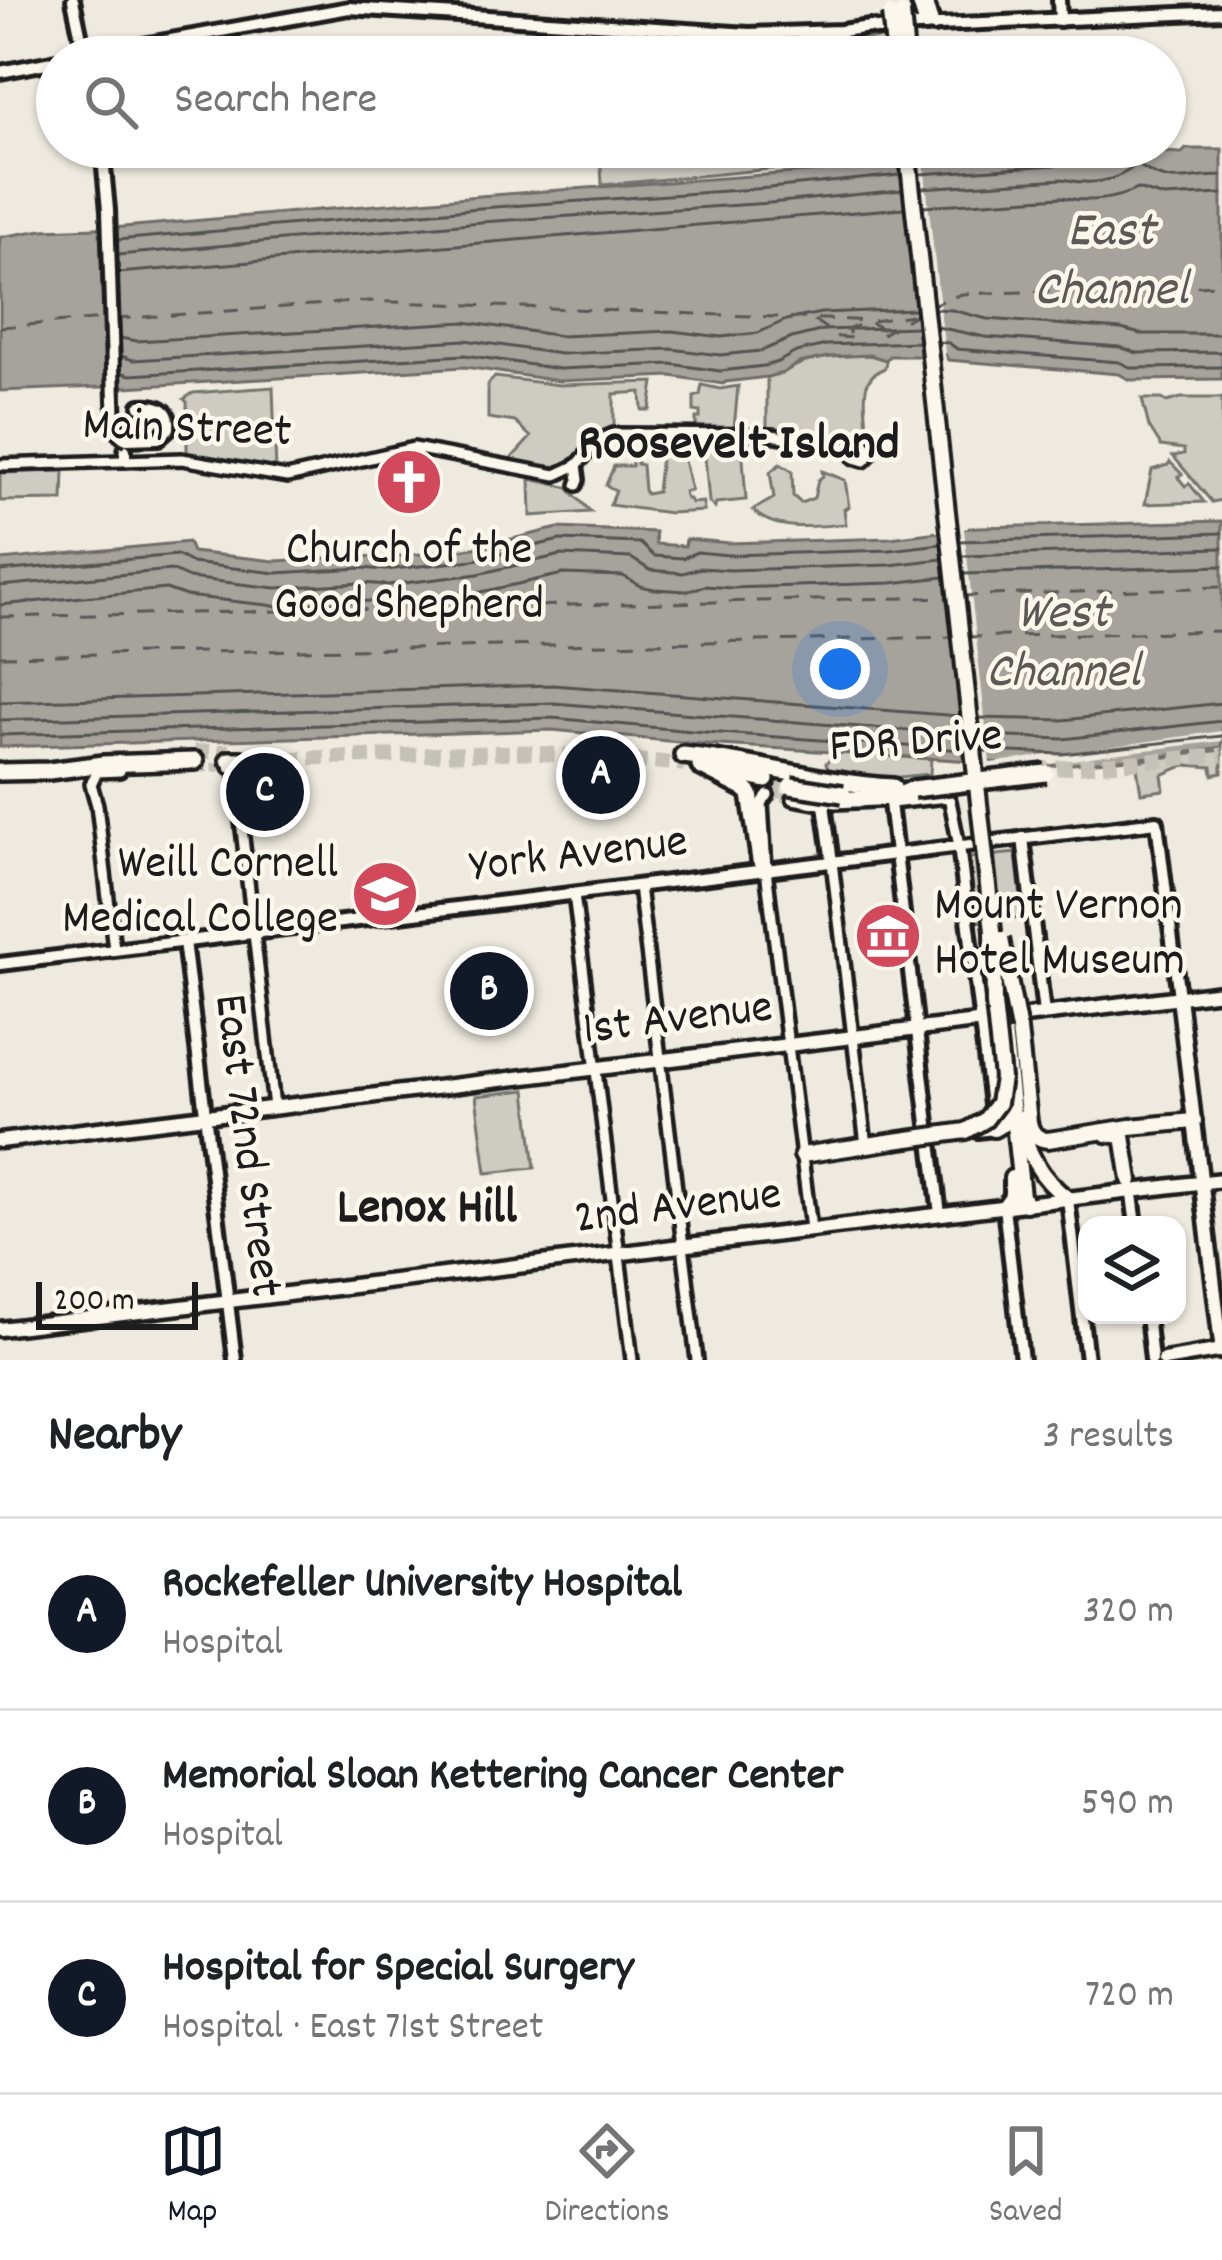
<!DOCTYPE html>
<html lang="en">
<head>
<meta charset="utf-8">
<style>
	:root { --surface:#fff; --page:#f6f6f6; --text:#202124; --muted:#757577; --line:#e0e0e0; --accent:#111827 }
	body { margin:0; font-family:Dekko,sans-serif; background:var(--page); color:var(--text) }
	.controls { position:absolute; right:36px; bottom:36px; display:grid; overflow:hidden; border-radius:24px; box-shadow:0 3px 9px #0004 }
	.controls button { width:108px; height:108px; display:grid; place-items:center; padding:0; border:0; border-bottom:3px solid var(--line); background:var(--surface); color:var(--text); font:60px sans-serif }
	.scale { position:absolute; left:36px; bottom:30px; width:162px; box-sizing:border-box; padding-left:12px; border:6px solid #1c1c1c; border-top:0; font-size:33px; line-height:42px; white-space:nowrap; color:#1c1c1c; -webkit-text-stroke:9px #fbf7ec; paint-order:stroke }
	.you { position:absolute; left:840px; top:669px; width:42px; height:42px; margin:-30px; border:9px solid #fff; border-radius:50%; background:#1a73e8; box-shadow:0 0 0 18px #1a73e833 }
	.badge { display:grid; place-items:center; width:78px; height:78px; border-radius:50%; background:var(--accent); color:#fff; font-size:39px; font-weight:700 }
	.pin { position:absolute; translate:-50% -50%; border:6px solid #fff; box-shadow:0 3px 12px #0006 }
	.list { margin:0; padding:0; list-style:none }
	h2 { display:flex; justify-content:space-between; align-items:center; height:156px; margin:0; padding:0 48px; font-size:51px }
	h2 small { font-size:39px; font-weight:400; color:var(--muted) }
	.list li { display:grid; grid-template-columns:78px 1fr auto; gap:36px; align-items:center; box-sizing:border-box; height:192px; padding:0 48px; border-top:3px solid var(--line) }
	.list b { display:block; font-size:45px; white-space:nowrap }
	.list p { margin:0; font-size:39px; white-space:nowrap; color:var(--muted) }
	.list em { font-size:39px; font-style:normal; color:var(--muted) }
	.icon { flex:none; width:66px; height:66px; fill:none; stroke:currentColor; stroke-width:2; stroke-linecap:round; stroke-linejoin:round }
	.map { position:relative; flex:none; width:1222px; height:1360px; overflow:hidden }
	.search { position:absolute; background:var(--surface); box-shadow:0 3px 9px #0004; left:36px; right:36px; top:36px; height:132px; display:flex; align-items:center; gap:30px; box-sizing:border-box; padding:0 42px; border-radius:66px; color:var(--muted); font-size:45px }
	.sheet { height:732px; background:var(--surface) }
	nav { display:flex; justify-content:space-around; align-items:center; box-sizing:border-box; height:168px; border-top:3px solid var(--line); background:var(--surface); font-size:33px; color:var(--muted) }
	nav a { display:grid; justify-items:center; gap:6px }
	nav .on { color:var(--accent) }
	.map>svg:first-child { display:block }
	.green { fill:#ceccc2; stroke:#75746f; stroke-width:3 }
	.water { fill:#a6a39d; stroke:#6f6d69; stroke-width:3 }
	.pier { fill:#eeeadf }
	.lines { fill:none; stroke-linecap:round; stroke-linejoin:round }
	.shore { stroke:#535250; stroke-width:3 }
	.ferry { stroke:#5a5956; stroke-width:3; stroke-dasharray:15 12; stroke-linecap:butt }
	.tertiary-tunnel { stroke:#c4c1b8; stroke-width:9; stroke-dasharray:9 4.5; stroke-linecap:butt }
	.secondary-tunnel { stroke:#c4c1b8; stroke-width:10; stroke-dasharray:10 5; stroke-linecap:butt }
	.motorway-tunnel { stroke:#c4c1b8; stroke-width:15; stroke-dasharray:15 8; stroke-linecap:butt }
	.tertiary-casing { stroke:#1c1c1c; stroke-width:18 }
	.secondary-casing { stroke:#1c1c1c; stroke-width:20 }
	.primary-casing { stroke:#1c1c1c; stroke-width:21 }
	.trunk-casing { stroke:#1c1c1c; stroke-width:22 }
	.motorway-casing { stroke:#1c1c1c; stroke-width:24 }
	.tertiary { stroke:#fbf7ec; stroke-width:9 }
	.secondary { stroke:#fbf7ec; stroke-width:10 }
	.primary { stroke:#fbf7ec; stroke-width:12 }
	.trunk { stroke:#fbf7ec; stroke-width:14 }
	.motorway { stroke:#fbf7ec; stroke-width:15 }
	.secondary-bridge-casing { stroke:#1c1c1c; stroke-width:20; stroke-linecap:butt }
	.trunk-bridge-casing { stroke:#1c1c1c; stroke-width:22; stroke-linecap:butt }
	.motorway-bridge-casing { stroke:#1c1c1c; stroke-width:24; stroke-linecap:butt }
	.secondary-bridge { stroke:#fbf7ec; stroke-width:10 }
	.trunk-bridge { stroke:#fbf7ec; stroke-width:14 }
	.motorway-bridge { stroke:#fbf7ec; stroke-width:15 }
	.labels { text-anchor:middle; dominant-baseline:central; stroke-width:9; stroke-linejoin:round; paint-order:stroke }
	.street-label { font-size:48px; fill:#1c1c1c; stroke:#fbf7ec }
	.poi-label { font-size:48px; fill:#1c1c1c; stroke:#fbf7ec }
	.water-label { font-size:51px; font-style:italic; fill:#5a5956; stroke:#fbf7ec }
	.neighbourhood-label { font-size:51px; font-weight:bold; fill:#1c1c1c; stroke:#fbf7ec }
</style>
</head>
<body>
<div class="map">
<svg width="1222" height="1360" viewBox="0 0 1222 1360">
	<rect width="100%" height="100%" fill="#eeeadf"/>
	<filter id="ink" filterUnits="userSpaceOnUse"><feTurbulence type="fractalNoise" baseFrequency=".00833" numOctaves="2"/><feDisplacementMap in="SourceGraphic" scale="24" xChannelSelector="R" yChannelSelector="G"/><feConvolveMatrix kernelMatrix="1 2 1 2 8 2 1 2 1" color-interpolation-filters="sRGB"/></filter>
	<g filter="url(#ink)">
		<g class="green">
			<path d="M597,34L753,44L883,38L885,57H598Z"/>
			<path d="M600,147H899L900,154L876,159L602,185Z"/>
			<path d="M870,355L886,360L885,368C855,378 868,409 867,434L851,442L767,428V377C781,374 792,366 806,362C827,356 849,355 870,355Z"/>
			<path d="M495,377L559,385L654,382L650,410H642L641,392L614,394V426C587,433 583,462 559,466C545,468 525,462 510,460L531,437L515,422L488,418V384Z"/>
			<path d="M702,385L720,389L738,386L734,429L696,427V418H700V412L694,411V397L700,395Z"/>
			<path d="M273,387L276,472L187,455V402L184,399L193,393Z"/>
			<path d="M1181,398H1222V500L1212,502L1173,456L1184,454V449L1161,446L1149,427L1142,399H1162L1167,402Z"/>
			<path d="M671,444V457L683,456L691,490L684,492L686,499H689L691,503L703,502L704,511L670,513L610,505L616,491L606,485L614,466H632V453H636L637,464L642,465L644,490L646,494L657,492L661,455L668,453Z"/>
			<path d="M742,445L746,500L716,503L715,508L709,502L704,446Z"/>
			<path d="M1170,462L1182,474L1178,477L1185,486L1189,483L1204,502L1145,504L1152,470L1168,465Z"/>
			<path d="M780,464L792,471L793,496L801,503L814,498L818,480L823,476L822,471L845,480L849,507L844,509L846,524C817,526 774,533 753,510L774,498L770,472Z"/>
			<path d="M64,471L63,500L0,501V473Z"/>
			<path d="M530,479L567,487L591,512L531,516Z"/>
			<path d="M1222,750V773L1213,775L1212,767L1185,765L1162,775L1164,790L1141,793L1136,761Z"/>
			<path d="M834,753L931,759L930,774L889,778L835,772L828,769L826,763Z"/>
			<path d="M1016,853L1023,917L976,922L969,858Z"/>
			<path d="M526,1090L535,1168L486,1173L476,1096Z"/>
		</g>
		<g class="water">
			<path d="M1186,149H1222V379L1130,380L1119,374L948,360L945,354L922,353L920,356H889L886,360L870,355L828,357L799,363L783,373L767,377L726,382L723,384L671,376L559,381L465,367L125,387L118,383L102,387L0,391V237L42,230L123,227L479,196L1077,152V156L1135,151L1182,153Z"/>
			<path d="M1222,521V747L1163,756L1050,766L689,743L552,730L0,747V560L188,542L192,552L275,561L363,556L384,558L474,548L558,528L655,532L656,544L685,546L686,539L729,543L890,538L978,527Z"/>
		</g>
		<g class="pier">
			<path d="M923,155L946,362L951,363V367L945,365L941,360L926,359L923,362L900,157Z"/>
			<path d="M967,523L968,528L964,529L990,763L1222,731V741L1104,755L1009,771L967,768L940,532H936V526Z"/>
		</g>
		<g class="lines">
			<g class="shore">
				<path d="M920,174L1055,165C1075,159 1096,175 1120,159L1122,147"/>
				<path d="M921,188L1063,179C1090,186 1117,182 1137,164C1172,189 1183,176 1222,176"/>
				<path d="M923,206L1062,197C1087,203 1114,200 1137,189L1164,197L1222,194"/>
				<path d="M117,240L480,208L769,188L900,175"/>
				<path d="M118,255L481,222L770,203L902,190"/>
				<path d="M118,273L904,208"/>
				<path d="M935,309L952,310L987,319L1121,329L1141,334H1222"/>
				<path d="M937,327L985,337L1120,347L1137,353L1222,352"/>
				<path d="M120,338L136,341L465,322L561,336L672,331L721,337L758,333L786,320L821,313L915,309"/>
				<path d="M938,342L949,343L957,349L1119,362L1132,368L1222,367"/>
				<path d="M121,356L133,360L465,340L560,354L671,349L720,355L761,351L792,338L824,330L917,327"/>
				<path d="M121,372L130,375L465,355L559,369L671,364L720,371L764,366L778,362L796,352L826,345L919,342"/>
				<path d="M960,541L1222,533"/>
				<path d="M962,556L1222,548"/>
				<path d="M0,571L177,555L192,563L276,573L362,568L385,570L474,560L560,540L640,543L654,556L683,558L697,552L729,555L890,550L941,544"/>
				<path d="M964,574L1222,566"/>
				<path d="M0,586L171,570L189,578L276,588L362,583L388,585L478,574L561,555L631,558L650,570L683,573L701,568L730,570L890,565L942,559"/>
				<path d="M0,605L166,589L186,596L276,606L362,601L390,602L481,592L563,574L623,576L640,586L654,589L687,591L705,586L731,588L891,583L944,577"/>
				<path d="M0,702L553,685L960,716"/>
				<path d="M979,718L1063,720L1222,703"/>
				<path d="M0,720L553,703L962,735"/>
				<path d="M0,735L552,718L692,731L963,750"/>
				<path d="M981,736L1063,739L1222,721"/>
				<path d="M983,751L1062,754L1222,736"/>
			</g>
			<g class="ferry">
				<path d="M929,306L962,294L1222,285"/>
				<path d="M116,319L368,301L852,320L866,321L882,328L878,337L921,311"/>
				<path d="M814,320L838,337L855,338L849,335V329L864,323"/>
				<path d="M873,321L911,315"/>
				<path d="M0,327L106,319"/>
				<path d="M962,596L1222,587"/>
				<path d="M0,617L952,597"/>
				<path d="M966,637L1222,631"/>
				<path d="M0,656L956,637"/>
			</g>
			<g class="tertiary-tunnel">
				<path d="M198,768L230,767"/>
				<path d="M768,795L793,799"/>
			</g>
			<path class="secondary-tunnel" d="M125,450C124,431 120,414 140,406"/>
			<g class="motorway-tunnel">
				<path d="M195,752L229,751"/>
				<path d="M241,760L521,752L684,764"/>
				<path d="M1034,770L1222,755"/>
				<path d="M767,789L792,793"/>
			</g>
			<g class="tertiary-casing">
				<g id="tertiary">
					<path d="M0,465L182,459L287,477L414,448L556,475L577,465L599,440L614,434L772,435L844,447L853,450L854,458L864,461L870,455L868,447L864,444L856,445L853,450"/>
					<path d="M577,465L579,480L577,485"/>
					<path d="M230,767L235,768L274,1107"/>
					<path d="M768,795L762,803L766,870L811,1229"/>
					<path d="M793,799L826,805"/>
					<path d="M891,803L947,797L950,801L959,846"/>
					<path d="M832,862L866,1145"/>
					<path d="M639,886L697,1360"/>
					<path d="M574,894L632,1360"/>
					<path d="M114,949L97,805L91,784L97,772L120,771"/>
				</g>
			</g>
			<g class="secondary-casing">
				<g id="secondary">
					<path d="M73,0L85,57"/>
					<path d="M917,0L925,26"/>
					<path d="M926,0L934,26"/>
					<path d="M1059,0L1060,20"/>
					<path d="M897,27L1222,12"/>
					<path d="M76,57L349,8L749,34L841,31L870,27L879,29"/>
					<path d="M0,72L57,61"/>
					<path d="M102,147L108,210L114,400"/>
					<path d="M127,439L158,438L169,428C171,408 157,405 140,406"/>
					<path d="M125,450V460"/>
					<path d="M890,803L929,1132"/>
					<path d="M824,805L832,862"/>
					<path d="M1023,838L1044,1013"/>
					<path d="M959,846L994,1129L977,1131"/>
					<path d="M184,941L235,1360"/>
					<path d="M0,964L1157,822L1179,997"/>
					<path d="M931,1142L940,1214"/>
					<path d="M1131,1187L1136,1225"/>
					<path d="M1068,1199L1087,1360"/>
					<path d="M1004,1207L1022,1360"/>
					<path d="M1147,1315L1152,1360"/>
				</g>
			</g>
			<g class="primary-casing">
				<g id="primary">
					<path d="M1179,997L1222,1352"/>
					<path d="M0,1141L1222,992"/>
					<path d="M0,1329L1222,1180"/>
					<path d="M1164,1360L1222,1350"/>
				</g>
			</g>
			<g class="trunk-casing">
				<g id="trunk">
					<path d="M1019,1030L1029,1122C1031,1133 1037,1139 1048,1140L1130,1127L1194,1121"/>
					<path d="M1004,1032L1022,1196L1026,1204"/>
					<path d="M1021,1118C1025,1152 1041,1179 1068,1199"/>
					<path d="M994,1129L1006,1122L1007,1109"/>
					<path d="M1107,1134L1123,1136L1130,1180"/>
					<path d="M802,1155L894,1141"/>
					<path d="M1004,1207L1012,1196V1178"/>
				</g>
			</g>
			<g class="motorway-casing">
				<g id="motorway">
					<path d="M683,755C754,762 822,783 893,787"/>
					<path d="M229,760H241"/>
					<path d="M700,766L745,789L750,794L760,860L766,870"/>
					<path d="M722,771L766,780"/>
					<path d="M0,772L49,771L103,764L195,761"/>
					<path d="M835,800L895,797L913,789"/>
				</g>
			</g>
			<use href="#tertiary" class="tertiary"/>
			<use href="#secondary" class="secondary"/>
			<use href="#primary" class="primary"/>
			<use href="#trunk" class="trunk"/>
			<use href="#motorway" class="motorway"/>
			<g class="secondary-bridge-casing">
				<path id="secondary-bridge" d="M114,400C115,414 112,434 127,439"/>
			</g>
			<g class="trunk-bridge-casing">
				<g id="trunk-bridge">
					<path d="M902,13L906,57"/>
					<path d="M890,14L895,57"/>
					<path d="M1001,939L1019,1030"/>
					<path d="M894,1141L966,1131L985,1120L998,1103L1002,1078L994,1004L993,931L907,147"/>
				</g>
			</g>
			<g class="motorway-bridge-casing">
				<g id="motorway-bridge">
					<path d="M791,786L843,794"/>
					<path d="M913,789L1046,773"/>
				</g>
			</g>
			<use href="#secondary-bridge" class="secondary-bridge"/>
			<use href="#trunk-bridge" class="trunk-bridge"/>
			<use href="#motorway-bridge" class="motorway-bridge"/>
		</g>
	</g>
	<defs>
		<g id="church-disc" transform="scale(3.45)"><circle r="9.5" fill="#d1495b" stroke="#fbf7ec"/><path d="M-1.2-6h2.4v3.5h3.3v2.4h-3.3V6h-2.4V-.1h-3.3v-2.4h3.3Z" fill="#fff"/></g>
		<g id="university-disc" transform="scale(3.45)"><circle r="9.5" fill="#d1495b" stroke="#fbf7ec"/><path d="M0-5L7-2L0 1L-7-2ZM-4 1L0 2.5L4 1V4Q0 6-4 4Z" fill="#fff"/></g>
		<g id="museum-disc" transform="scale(3.45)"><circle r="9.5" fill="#d1495b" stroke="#fbf7ec"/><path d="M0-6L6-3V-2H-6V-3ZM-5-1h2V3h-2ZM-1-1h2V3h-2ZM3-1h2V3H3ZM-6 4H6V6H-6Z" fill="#fff"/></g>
	</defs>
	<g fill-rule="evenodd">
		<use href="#church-disc" x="409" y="482"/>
		<use href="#university-disc" x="385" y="894"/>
		<use href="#museum-disc" x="888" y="936"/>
	</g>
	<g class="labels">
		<g class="street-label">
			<text transform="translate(187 431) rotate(2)">Main Street</text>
			<text transform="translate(916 744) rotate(-4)">FDR Drive</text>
			<text transform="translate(579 857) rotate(-7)">York Avenue</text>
			<text transform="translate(678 1021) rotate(-7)">1st Avenue</text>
			<text transform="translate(245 1146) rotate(83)">East 72nd Street</text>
			<text transform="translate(678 1209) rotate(-7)">2nd Avenue</text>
		</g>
		<g class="poi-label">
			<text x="409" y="552">Church of the<tspan x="409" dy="55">Good Shepherd</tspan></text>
			<text x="338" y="866" text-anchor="end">Weill Cornell<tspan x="338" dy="55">Medical College</tspan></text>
			<text x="934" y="908" text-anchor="start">Mount Vernon<tspan x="934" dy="55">Hotel Museum</tspan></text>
		</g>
		<g class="water-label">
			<text x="1111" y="234">East<tspan x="1111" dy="59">Channel</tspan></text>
			<text x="1063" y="616">West<tspan x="1063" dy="59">Channel</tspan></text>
		</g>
		<g class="neighbourhood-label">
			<text x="739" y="447">Roosevelt Island</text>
			<text x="427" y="1211">Lenox Hill</text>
		</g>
	</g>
</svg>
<div class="controls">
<button><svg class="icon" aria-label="layers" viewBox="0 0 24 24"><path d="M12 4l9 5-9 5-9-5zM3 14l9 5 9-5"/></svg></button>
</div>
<div class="scale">200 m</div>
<div class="you"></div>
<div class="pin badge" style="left:601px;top:775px">A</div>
<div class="pin badge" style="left:489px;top:991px">B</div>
<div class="pin badge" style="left:265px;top:792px">C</div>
<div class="search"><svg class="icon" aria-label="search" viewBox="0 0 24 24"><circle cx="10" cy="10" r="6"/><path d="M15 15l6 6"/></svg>Search here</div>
</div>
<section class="sheet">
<h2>Nearby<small>3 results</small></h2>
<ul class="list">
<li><span class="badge">A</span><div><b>Rockefeller University Hospital</b><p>Hospital</p></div><em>320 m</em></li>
<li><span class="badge">B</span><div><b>Memorial Sloan Kettering Cancer Center</b><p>Hospital</p></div><em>590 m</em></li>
<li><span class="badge">C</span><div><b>Hospital for Special Surgery</b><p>Hospital · East 71st Street</p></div><em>720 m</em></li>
</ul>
</section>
<nav>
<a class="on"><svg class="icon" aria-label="map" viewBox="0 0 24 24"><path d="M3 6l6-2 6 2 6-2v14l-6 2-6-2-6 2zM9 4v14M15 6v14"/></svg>Map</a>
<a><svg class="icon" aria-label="directions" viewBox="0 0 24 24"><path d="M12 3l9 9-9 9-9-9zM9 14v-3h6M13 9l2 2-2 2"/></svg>Directions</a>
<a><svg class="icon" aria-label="saved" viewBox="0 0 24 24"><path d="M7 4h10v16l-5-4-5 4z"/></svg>Saved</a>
</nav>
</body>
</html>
